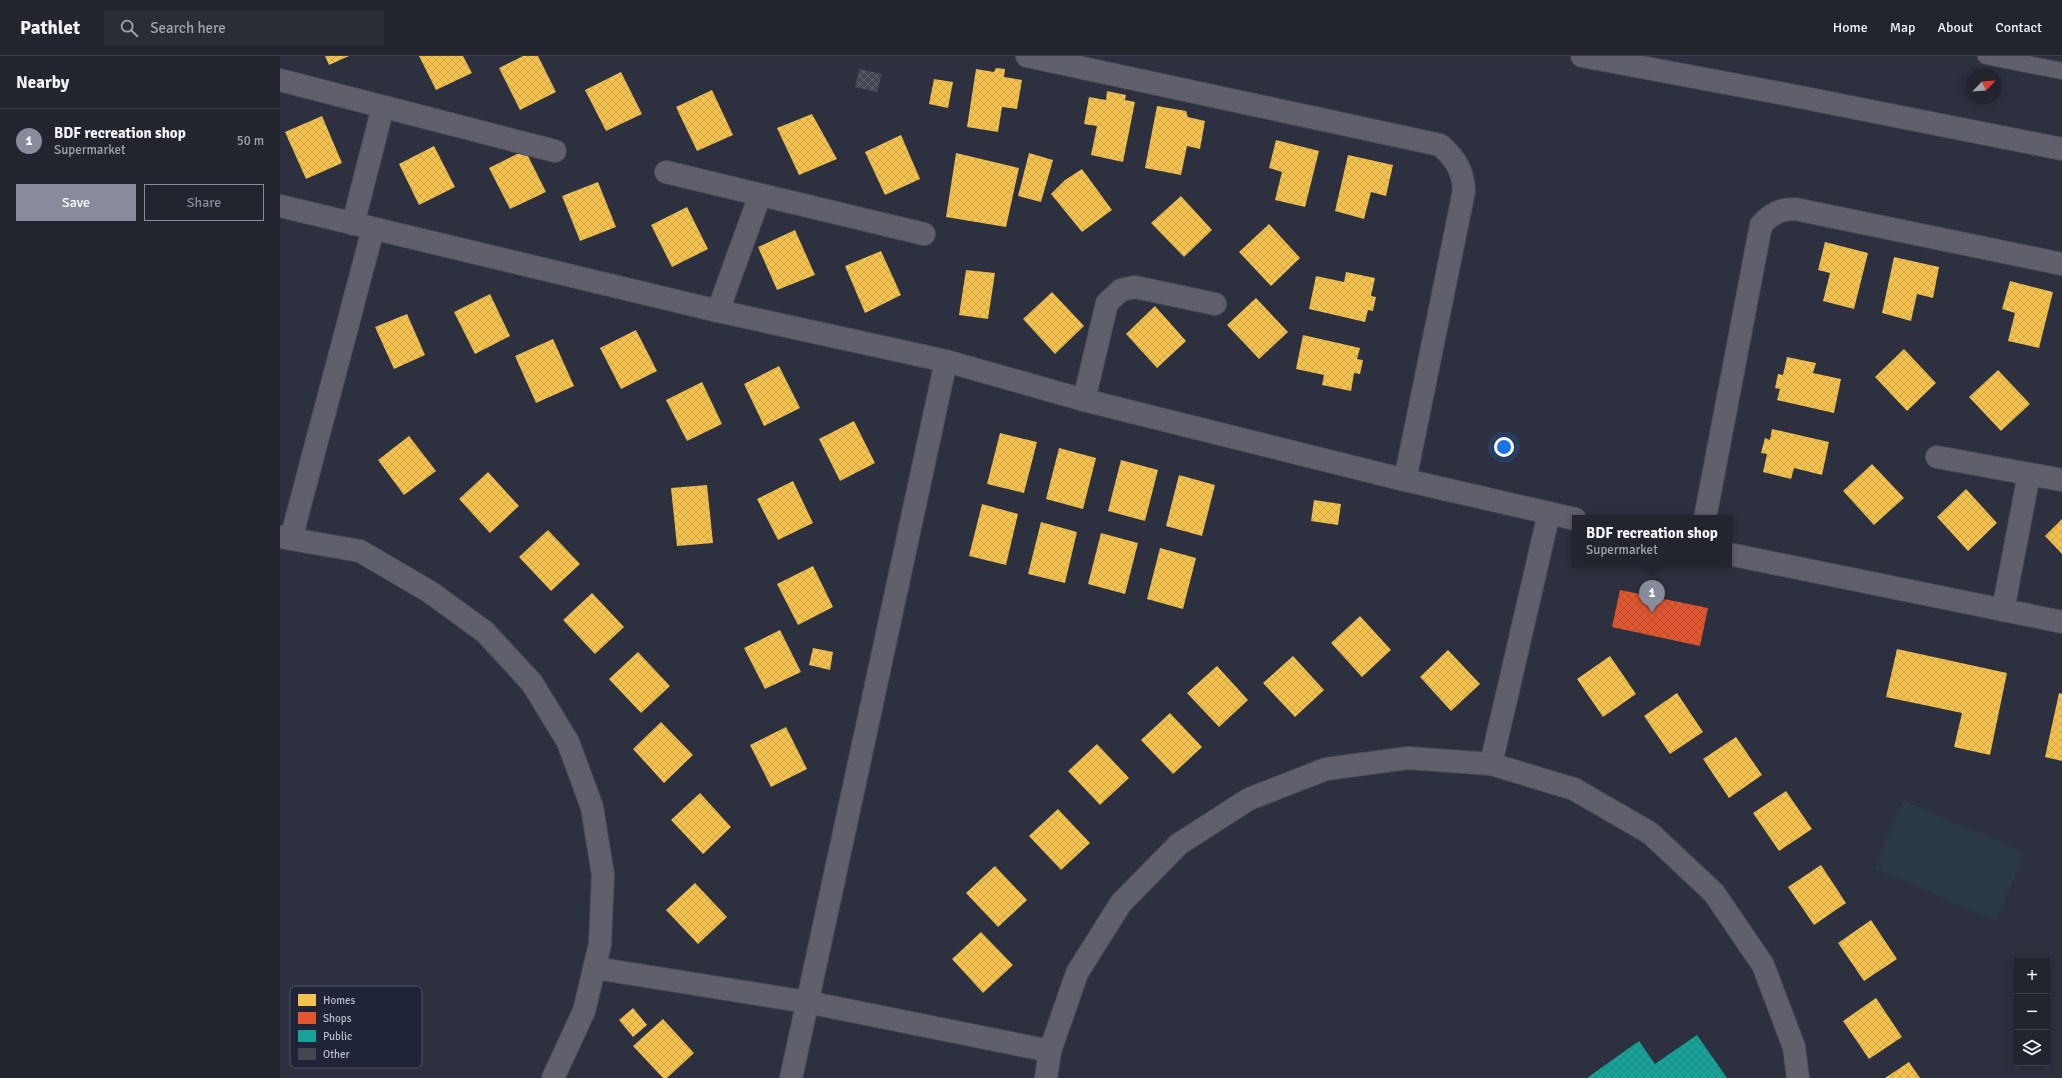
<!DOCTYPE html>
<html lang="en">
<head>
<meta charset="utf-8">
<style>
	:root { --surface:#22242e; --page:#2a2c36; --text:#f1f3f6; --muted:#a2a4aa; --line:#3f414a; --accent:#888b9b }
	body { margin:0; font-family:Signika,sans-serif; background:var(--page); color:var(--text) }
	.controls { position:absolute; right:12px; bottom:12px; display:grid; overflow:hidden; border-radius:0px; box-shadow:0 2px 10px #0003 }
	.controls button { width:36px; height:36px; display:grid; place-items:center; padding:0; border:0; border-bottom:1px solid var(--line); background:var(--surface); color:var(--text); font:20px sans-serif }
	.compass { position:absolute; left:1686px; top:12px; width:36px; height:36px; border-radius:50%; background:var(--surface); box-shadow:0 2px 10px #0003; rotate:65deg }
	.you { position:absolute; left:1224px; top:391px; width:14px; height:14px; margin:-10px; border:3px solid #fff; border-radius:50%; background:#1a73e8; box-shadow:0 0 0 6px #1a73e833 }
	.badge { display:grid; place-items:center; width:26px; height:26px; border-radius:50%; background:var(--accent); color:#fff; font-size:13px; font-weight:700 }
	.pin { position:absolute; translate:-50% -33px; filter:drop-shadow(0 1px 2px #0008) }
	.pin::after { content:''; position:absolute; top:21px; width:14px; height:12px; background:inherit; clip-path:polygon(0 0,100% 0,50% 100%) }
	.popup { position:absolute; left:1292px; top:459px; width:160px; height:52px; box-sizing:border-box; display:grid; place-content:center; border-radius:0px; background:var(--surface); filter:drop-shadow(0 1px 3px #0005); font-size:13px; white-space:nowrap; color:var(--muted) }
	.popup b { font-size:15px; color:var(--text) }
	.popup::after { content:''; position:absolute; left:50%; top:100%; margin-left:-8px; border:8px solid transparent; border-top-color:var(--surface) }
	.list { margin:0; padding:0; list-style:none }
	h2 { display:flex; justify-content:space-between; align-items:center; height:52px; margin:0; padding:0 16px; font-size:17px }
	h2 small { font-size:13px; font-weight:400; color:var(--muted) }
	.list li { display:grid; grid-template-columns:26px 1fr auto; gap:12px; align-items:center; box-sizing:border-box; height:64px; padding:0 16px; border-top:1px solid var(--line) }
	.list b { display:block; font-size:15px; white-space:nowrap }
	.list p { margin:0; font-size:13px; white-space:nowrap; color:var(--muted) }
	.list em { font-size:13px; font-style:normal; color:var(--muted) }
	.actions { display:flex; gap:8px; padding:12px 16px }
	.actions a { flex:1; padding:9px 0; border:1px solid var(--accent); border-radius:0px; text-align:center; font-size:14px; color:var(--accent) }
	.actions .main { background:var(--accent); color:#fff }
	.icon { flex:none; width:22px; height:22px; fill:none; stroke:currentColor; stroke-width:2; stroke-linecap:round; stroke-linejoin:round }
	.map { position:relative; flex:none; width:1782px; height:1022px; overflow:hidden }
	header { display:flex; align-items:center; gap:24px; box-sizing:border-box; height:56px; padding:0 20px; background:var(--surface); border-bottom:1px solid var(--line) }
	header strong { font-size:19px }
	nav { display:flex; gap:22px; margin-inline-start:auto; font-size:14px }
	.search { width:280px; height:36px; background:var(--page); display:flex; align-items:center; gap:10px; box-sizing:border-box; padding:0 14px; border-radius:0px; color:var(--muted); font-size:15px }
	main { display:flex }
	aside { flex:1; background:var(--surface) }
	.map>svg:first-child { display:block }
	.pitch { fill:#2a3a44 }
	.homes { fill:url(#homes-cross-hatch) }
	.shops { fill:url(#shops-cross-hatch) }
	.public { fill:url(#public-cross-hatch) }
	.building { fill:url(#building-cross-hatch) }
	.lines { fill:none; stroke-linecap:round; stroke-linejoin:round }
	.service-casing { stroke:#484b55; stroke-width:18 }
	.minor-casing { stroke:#484b55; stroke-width:24 }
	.service { stroke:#5f606b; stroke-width:16 }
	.minor { stroke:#5f606b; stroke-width:22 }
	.key { fill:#202439; stroke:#4e5265; stroke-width:1 }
	.key-label { font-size:11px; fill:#b9bccd }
</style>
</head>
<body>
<header>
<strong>Pathlet</strong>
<div class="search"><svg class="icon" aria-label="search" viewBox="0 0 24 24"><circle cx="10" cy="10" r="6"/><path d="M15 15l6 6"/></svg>Search here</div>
<nav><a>Home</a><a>Map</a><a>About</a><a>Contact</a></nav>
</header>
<main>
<aside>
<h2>Nearby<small></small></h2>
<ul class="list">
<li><span class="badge">1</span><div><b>BDF recreation shop</b><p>Supermarket</p></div><em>50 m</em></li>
</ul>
<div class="actions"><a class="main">Save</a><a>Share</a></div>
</aside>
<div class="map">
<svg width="1782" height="1022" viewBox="0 0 1782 1022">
	<defs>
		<pattern id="homes-cross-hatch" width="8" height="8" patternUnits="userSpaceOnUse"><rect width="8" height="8" fill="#f2c14e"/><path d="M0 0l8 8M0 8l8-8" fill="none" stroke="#cda64b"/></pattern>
		<pattern id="shops-cross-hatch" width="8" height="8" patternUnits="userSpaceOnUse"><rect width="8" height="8" fill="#e4572e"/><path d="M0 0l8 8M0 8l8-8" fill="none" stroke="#b04e33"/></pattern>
		<pattern id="public-cross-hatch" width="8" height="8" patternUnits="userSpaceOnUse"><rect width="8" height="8" fill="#17a398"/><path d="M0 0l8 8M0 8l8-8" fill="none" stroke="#1f8882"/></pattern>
		<pattern id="building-cross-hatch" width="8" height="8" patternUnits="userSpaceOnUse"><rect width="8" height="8" fill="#444652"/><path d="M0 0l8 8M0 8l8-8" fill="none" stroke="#5d5f6a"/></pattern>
	</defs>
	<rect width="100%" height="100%" fill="#2d303e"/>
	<path class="pitch" d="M1623,744L1745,797L1716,865L1595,812Z"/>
	<g class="homes">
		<path d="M45,0H69L49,9Z"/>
		<path d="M139,0H183L192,17L156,34Z"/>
		<path d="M243,0H258L276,36L240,54L219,12Z"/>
		<path d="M716,12L725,13L724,21L742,24L737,53L722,51L718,76L687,71L696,13L714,16Z"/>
		<path d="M341,16L362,58L326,75L305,34Z"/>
		<path d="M654,23L673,26L668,52L649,48Z"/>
		<path d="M432,34L453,79L417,95L396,51Z"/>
		<path d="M827,35L846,39L845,44L855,46L843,106L811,99L817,70L804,68L809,41L826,44Z"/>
		<path d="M877,50L906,55L908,61L925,65L920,93L907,90L901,119L865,112Z"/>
		<path d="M532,58L557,103L519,119L497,72Z"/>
		<path d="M42,60L62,107L26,123L5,76Z"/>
		<path d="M621,79L640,123L605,139L585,96Z"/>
		<path d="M996,84L1039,95L1025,151L995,144L1002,116L989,112Z"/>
		<path d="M154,90L175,131L139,149L119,108Z"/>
		<path d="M245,94L266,136L230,153L209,112Z"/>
		<path d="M676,97L739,112L726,171L666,161Z"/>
		<path d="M749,97L773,104L761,146L738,140Z"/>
		<path d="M1068,99L1113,109L1106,140L1091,136L1084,163L1055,155Z"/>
		<path d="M802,113L832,154L802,176L771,138L785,124Z"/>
		<path d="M318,126L336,171L300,185L282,140Z"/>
		<path d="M901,140L932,174L904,201L871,167Z"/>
		<path d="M407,151L428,193L392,211L371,169Z"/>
		<path d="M989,168L1020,202L991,230L959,196Z"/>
		<path d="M515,174L535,219L497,234L478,191Z"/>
		<path d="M1545,186L1588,197L1574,253L1543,245L1550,217L1538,214Z"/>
		<path d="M601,195L621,239L585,257L565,210Z"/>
		<path d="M1614,201L1659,211L1653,242L1637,238L1631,265L1602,257Z"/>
		<path d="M686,214L715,217L708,263L679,259Z"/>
		<path d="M1066,216L1095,222L1091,240L1096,241L1093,255L1088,254L1085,266L1029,253L1036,220L1064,226Z"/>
		<path d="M1730,225L1773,236L1759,292L1728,285L1735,257L1722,253Z"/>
		<path d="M772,236L804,270L775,298L743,263Z"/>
		<path d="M210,238L230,280L195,298L174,256Z"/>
		<path d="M976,242L1008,276L979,303L947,269Z"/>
		<path d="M875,250L906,285L877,312L846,278Z"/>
		<path d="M127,258L145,299L114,313L95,271Z"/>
		<path d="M356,274L377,315L341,333L320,292Z"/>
		<path d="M1023,279L1080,292L1077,303L1083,304L1080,318L1074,317L1071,335L1042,329L1044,319L1016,313Z"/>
		<path d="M273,283L294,330L256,347L235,300Z"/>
		<path d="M1624,293L1656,327L1627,355L1595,321Z"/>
		<path d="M1507,301L1536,307L1533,317L1561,323L1554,357L1497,344L1500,333L1495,332L1498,318L1503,319Z"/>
		<path d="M499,310L520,352L484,370L464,328Z"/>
		<path d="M1718,314L1750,348L1721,375L1689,341Z"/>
		<path d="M422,326L442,368L407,385L386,344Z"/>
		<path d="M574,365L595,407L560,425L539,383Z"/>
		<path d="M1492,373L1549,386L1542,419L1514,412L1511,423L1483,416L1487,398L1481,397L1485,382L1490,384Z"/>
		<path d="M720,377L757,386L744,437L707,428Z"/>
		<path d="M129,380L156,415L124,439L98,404Z"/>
		<path d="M779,392L816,402L803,453L766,443Z"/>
		<path d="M841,404L878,414L865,465L828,455Z"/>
		<path d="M1592,408L1624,442L1594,469L1563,435Z"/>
		<path d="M208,416L239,450L210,477L179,443Z"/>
		<path d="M899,419L935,429L922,480L886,470Z"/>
		<path d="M513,425L533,467L498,484L477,443Z"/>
		<path d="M427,429L433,487L397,490L391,432Z"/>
		<path d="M1686,433L1717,467L1688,495L1657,461Z"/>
		<path d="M1034,444L1061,448L1058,469L1031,465Z"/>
		<path d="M702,448L738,458L726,509L689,500Z"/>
		<path d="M1782,463V498L1765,480Z"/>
		<path d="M761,466L797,476L785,527L748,518Z"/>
		<path d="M268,474L300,508L271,535L239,501Z"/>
		<path d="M821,477L858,487L845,538L808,528Z"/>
		<path d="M880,492L916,502L903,553L867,543Z"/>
		<path d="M533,510L553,551L518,569L497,528Z"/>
		<path d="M312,537L344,571L315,598L283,564Z"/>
		<path d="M1080,560L1111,594L1082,621L1051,587Z"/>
		<path d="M500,574L521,616L485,633L464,592Z"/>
		<path d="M533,592L553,596L550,614L529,609Z"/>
		<path d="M1617,593L1727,617L1710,699L1674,691L1682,657L1606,641Z"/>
		<path d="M1168,594L1200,628L1171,655L1140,621Z"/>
		<path d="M358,596L390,630L361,657L329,623Z"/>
		<path d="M1013,600L1044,634L1015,661L983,627Z"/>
		<path d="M1330,600L1356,638L1323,661L1297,623Z"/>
		<path d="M937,610L968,644L939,671L907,637Z"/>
		<path d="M1397,637L1423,676L1390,698L1364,660Z"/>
		<path d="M1779,637L1782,638V705L1765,701Z"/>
		<path d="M890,657L922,691L893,718L861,684Z"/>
		<path d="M381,666L413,699L384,727L353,693Z"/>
		<path d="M506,671L527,713L491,731L470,689Z"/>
		<path d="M1456,681L1482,719L1449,742L1423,703Z"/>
		<path d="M817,688L849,722L820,749L788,715Z"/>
		<path d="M1506,735L1532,773L1499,795L1473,757Z"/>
		<path d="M420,737L451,771L423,798L391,764Z"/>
		<path d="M778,753L810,787L781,814L749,780Z"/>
		<path d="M1541,809L1566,847L1534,869L1508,831Z"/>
		<path d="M715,810L747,844L718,871L686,837Z"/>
		<path d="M415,827L447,861L418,888L386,854Z"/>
		<path d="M1591,864L1617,903L1584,925L1558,887Z"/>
		<path d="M701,876L733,909L703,937L672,903Z"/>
		<path d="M1596,942L1622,981L1589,1003L1563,965Z"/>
		<path d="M353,952L367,969L353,981L339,964Z"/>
		<path d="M383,963L414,997L387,1022H383L353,990Z"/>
		<path d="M1629,1006L1640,1022H1605Z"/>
	</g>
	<path class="shops" d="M1340,534L1428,552L1420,590L1332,571Z"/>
	<path class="public" d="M1417,979L1447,1022H1307L1359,985L1375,1008Z"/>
	<path class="building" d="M579,13L602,18L597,36L575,31Z"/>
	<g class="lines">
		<g class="service-casing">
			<path id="service" d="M1706,0L1782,15"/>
		</g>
		<g class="minor-casing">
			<g id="minor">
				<path d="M747,0L1160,89C1175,102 1183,114 1184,135L1125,424"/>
				<path d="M1302,0L1510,39L1782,93"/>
				<path d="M0,24L275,95"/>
				<path d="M386,116L644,178"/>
				<path d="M0,150L438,255L666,305L804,344L1125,424L1295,463"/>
				<path d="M73,168L103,51"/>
				<path d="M438,255L480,139"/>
				<path d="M804,344L827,247L841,234L855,231L935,248"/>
				<path d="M1657,401L1782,424"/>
				<path d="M1425,462L1481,169C1491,158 1500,153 1515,153L1782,208"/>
				<path d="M0,481L80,495L150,536L205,576L252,627L288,686L312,751L323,819L320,888L304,955L273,1022"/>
				<path d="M11,483L93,173"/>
				<path d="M1449,498L1782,566"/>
				<path d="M1723,554L1749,418"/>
				<path d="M1211,708L1269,457"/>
				<path d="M315,912L527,946L770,995"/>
				<path d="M511,1022L666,305"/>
				<path d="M766,1022L770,995L797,917L841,847L899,788L969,743L1046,713L1128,702L1211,708L1294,733L1370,777L1434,837L1483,909L1514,991L1518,1022"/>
			</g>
		</g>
		<use href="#service" class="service"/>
		<use href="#minor" class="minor"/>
	</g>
	<rect x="10" y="930" width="132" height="82" rx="6" class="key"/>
	<rect x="18" y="938" width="18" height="12" fill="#f2c14e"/>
	<rect x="18" y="956" width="18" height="12" fill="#e4572e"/>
	<rect x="18" y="974" width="18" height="12" fill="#17a398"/>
	<rect x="18" y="992" width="18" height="12" fill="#444652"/>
	<g class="key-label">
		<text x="43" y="948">Homes</text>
		<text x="43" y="966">Shops</text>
		<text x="43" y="984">Public</text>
		<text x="43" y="1002">Other</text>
	</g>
</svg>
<div class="controls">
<button>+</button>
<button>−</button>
<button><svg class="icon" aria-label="layers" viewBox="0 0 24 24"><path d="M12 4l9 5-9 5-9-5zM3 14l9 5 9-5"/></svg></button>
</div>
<svg class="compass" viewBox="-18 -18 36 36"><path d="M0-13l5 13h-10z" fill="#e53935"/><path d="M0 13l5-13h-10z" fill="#a2a4aa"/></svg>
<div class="you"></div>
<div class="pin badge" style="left:1372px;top:557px">1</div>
<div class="popup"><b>BDF recreation shop</b>Supermarket</div>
</div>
</main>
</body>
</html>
